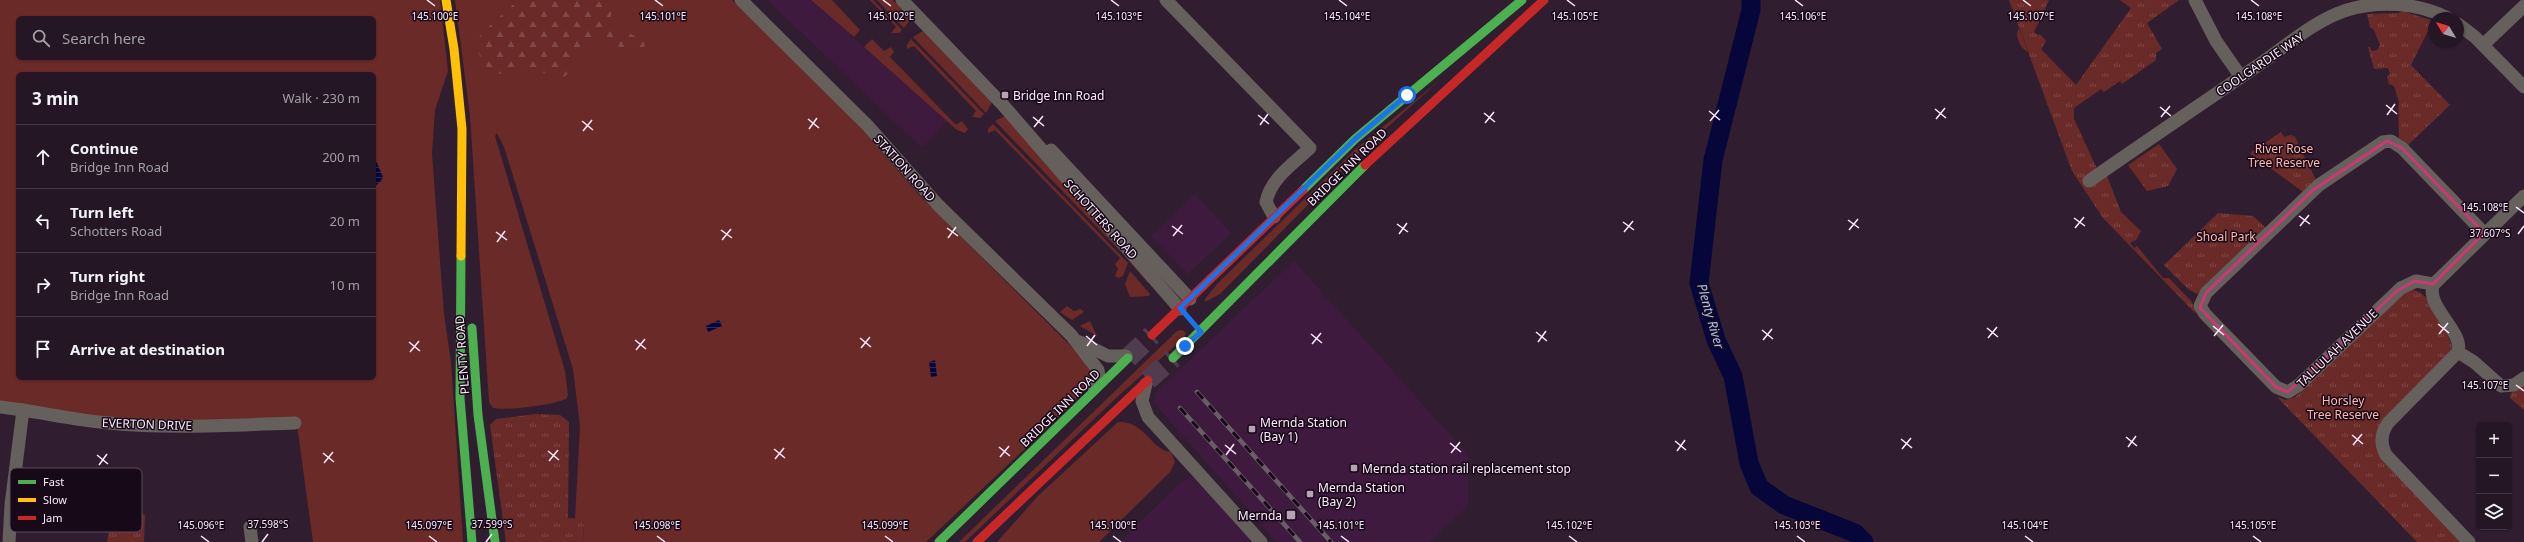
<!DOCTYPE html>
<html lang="en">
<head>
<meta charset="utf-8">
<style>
	:root { --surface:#241624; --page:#302331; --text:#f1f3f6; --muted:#a39fa6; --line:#413541 }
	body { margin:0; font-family:"Noto Sans",sans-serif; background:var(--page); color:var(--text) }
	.controls { position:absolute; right:12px; bottom:12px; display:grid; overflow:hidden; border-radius:6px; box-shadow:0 1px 3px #0004 }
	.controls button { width:36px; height:36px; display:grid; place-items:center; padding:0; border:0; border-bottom:1px solid var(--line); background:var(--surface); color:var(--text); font:20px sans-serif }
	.compass { position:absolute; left:2428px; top:12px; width:36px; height:36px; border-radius:50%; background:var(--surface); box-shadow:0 1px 3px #0004; rotate:308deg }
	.stop { position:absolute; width:12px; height:12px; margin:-9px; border:3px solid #1a73e8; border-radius:50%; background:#fff }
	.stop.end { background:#1a73e8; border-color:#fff; box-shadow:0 1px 4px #0008 }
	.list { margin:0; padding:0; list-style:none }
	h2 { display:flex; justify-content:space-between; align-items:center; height:52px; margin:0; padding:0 16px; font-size:17px }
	h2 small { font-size:13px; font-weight:400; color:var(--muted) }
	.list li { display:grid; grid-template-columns:26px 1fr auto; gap:12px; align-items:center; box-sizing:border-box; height:64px; padding:0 16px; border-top:1px solid var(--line) }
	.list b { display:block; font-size:15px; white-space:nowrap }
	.list p { margin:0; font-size:13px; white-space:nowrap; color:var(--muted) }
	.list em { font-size:13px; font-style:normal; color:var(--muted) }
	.icon { flex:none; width:22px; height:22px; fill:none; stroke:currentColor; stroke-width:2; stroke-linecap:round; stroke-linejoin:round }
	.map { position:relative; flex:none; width:2524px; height:542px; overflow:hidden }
	.search { position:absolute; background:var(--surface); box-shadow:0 1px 3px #0004; left:16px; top:16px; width:360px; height:44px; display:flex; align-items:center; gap:10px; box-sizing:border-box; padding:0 14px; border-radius:6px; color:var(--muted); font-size:15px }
	.panel { position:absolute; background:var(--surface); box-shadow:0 1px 3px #0004; left:16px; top:72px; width:360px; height:308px; border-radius:6px }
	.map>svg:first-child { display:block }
	.built { fill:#3e1a3f }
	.green { fill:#6a2a28; fill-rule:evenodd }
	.forest { fill:url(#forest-firs) }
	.park { fill:url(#park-tufts) }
	.water { fill:url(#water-rules) }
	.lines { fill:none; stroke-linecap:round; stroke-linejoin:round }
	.river { stroke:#06063b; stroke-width:19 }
	.primary-tunnel { stroke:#4f3d4f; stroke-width:20; stroke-dasharray:20 10; stroke-linecap:butt }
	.street { stroke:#66605d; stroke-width:13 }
	.fast { stroke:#4caf50; stroke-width:9 }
	.slow { stroke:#ffc107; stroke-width:9 }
	.jam { stroke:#c62828; stroke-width:9 }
	.rail-casing { stroke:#695e66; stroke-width:4.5 }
	.rail { stroke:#170917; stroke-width:3; stroke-dasharray:9; stroke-linecap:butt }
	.route { stroke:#1a73e8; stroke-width:5 }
	.marked { fill:none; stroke:#cb3873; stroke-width:3; stroke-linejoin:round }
	.ticks { fill:none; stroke:#fdebfd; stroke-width:1.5 }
	.poi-dot { fill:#b5a3b5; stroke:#170917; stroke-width:1.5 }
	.labels { text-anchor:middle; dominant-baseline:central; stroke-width:3; stroke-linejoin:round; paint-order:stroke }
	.street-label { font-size:12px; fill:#fdebfd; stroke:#170917 }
	.poi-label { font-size:12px; fill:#fdebfd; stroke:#170917; text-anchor:start }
	.park-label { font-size:12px; fill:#feb9b1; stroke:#170917 }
	.water-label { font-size:13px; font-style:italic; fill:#a9c0f7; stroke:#170917 }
	.key { fill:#170917; stroke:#5c4d5c; stroke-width:1 }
	.key-label { font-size:11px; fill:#fdebfd }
	.ticks-label { font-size:10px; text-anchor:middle; fill:#fdebfd; stroke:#170917; stroke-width:3; stroke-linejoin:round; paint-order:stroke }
</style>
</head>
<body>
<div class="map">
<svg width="2524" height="542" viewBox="0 0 2524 542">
	<defs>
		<pattern id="forest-firs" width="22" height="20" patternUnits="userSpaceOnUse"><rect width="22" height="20" fill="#6a2a28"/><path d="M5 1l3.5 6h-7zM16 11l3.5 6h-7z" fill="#804948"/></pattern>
		<pattern id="park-tufts" width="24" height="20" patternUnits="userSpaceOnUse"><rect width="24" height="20" fill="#6a2a28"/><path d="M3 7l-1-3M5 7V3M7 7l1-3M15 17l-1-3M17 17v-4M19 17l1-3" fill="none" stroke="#804948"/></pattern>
		<pattern id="water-rules" width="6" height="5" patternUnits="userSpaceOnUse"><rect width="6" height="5" fill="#06063b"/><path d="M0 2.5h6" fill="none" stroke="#2b2a58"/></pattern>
	</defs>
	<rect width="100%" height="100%" fill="#301e30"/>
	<g class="built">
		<path d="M768,0H811L947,121L922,148Z"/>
		<path d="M1194,194L1231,233L1188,274L1151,236Z"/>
		<path d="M1294,261L1468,455V506L1430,542H1277L1154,403L1156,392Z"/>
		<path d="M1192,476L1249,536V542H1120L1181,482Z"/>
	</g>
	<g class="green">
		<path d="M0,0H440L448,71L435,110L432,154L444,314L451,362L463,542H313L296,417C227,420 156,424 87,415C58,412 30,404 0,401ZM18,18H374V58H18ZM18,74H374V378H18Z"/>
		<path d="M455,0H732L856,122L920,196L1089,364L1094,377L1068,408L926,542H583L584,519H575L580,426L573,369L504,147L497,133L495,136L565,371L568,395L566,399C552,405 508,411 493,408L489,402L470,116Z"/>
		<path d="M811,0H832L860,30L854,37Z"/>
		<path d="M870,0H873L902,30L899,33H891L896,27Z"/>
		<path d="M877,0H893L911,19L904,28Z"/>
		<path d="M2019,28L2028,52C2020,48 2014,36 2019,28Z"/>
		<path d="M923,31L992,102L986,113L913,37Z"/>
		<path d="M872,39L884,51L891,47L894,52L890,57L956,125L962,121L968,129L965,133L957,130L864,47Z"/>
		<path d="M911,39L984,114L980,118L972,117L976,111L914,46L907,49V45Z"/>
		<path d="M1440,80L1361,151L1220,294L1205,302V299L1218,283L1357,148Z"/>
		<path d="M1005,116L1151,283H1148L1124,255L995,121Z"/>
		<path d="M993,124L1128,263L1123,276L1118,278L1115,276L1118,269L1115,264L1120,258L995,130L988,133V129Z"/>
		<path d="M1130,271L1150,294L1149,296L1130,297L1125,284Z"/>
		<path d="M1067,306L1074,311L1081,309L1084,312L1072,320L1060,312Z"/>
		<path d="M1090,321L1097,336L1080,326Z"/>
		<path d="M1182,330L1186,333L1184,338L1116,398L965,542H959L1177,331Z"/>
		<path d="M1118,422C1144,420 1151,450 1171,452L1175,462L1170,472L1099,542H997L1038,496Z"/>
	</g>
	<path class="forest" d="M518,0H588L594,5L603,0H616V5L611,13C609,29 632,33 643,40L645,46C632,60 610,38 596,40C575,44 578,69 562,78L533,70L503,74L490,73L479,54L476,43L481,34Z"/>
	<g class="park">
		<path d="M2009,0H2049L2034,32L2038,35L2040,34L2046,41L2041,49L2076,85L2131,8L2120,0H2179L2147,23L2162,49L2156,53V60L2122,84L2120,81L2104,92L2101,89L2074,108V119L2097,169L2107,176L2121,212L2141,231L2136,240L2130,243L2134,248L2137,246L2163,278H2169L2192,302L2196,314L2103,218L2072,171Z"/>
		<path d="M2403,11L2433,21L2411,65L2450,105L2408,145L2399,138C2399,133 2398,105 2399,102L2394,86L2389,84L2387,76L2390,74L2388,68L2374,69L2368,47H2370L2372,51L2377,50L2380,45L2374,30L2370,27L2367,14L2399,13Z"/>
		<path d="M2281,132L2284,137L2291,135L2295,137L2316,180L2303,192L2250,153Z"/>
		<path d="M2159,144L2177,169L2168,186L2147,191L2128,165Z"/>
		<path d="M2218,213L2253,216L2266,228L2197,294L2188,289L2164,265Z"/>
		<path d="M2410,290C2415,290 2419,291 2422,294C2431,300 2452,340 2452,349L2377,433L2461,542H2417L2277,397L2286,400L2295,397L2400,296Z"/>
		<path d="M2524,386V410L2510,398L2511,393Z"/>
		<path d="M536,414L560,415L569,422L568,518L584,519L583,542H506L490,425L496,419Z"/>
		<path d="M126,508L145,515L144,542H107L110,523Z"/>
	</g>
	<g class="water">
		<path d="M374,156L383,177L381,181L374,187Z"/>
		<path d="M719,320L722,326L708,332L706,326Z"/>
		<path d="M935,360L937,376L931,377L929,362Z"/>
	</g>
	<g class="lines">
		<path class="river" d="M1751,0V10L1713,160L1699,283L1716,340L1733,376L1749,463L1759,487L1784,505L1855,533L1864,542"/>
		<g class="primary-tunnel">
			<path d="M1128,358L1152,335"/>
			<path d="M1148,380L1173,358"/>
		</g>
		<g class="street">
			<path d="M741,0L867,125L938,205L1071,335L1098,370L1099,377L1094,388"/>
			<path d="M902,0L1003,105L1180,309"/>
			<path d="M1166,0L1310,148C1293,164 1271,178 1266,202L1274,217"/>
			<path d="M2195,0L2216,41L2241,77"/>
			<path d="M2458,24L2475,37L2524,87"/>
			<path d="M2483,45L2524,6"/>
			<path d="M1051,150L1190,299"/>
			<path d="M2089,181C2145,142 2201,104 2257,66C2285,47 2315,20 2347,10C2379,0 2418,3 2448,18"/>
			<path d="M2433,284L2416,281L2401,288L2299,385L2288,392L2276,387L2205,314L2200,306L2206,293L2319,185L2383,142L2391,141L2402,148L2484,233"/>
			<path d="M1080,342L1108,356H1126"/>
			<path d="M2458,352L2474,362L2501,386L2514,385L2524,378"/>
			<path d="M1146,384L1142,401L1148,417L1261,542"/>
			<path d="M0,407C37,411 72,420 109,423C170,429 233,425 295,423"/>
			<path d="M250,527L252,542"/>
			<path d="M9,542L11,505L23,410"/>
			<path d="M2469,542L2386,455C2380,444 2381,433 2388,423L2458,352C2464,331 2426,308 2433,285L2524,196"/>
		</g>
		<g class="fast">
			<path d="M1303,190L1355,139L1522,0"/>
			<path d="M461,256L460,398L472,542"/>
			<path d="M472,328L478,415L495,542"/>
			<path d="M1173,358L1365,165"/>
			<path d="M939,542L1128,358"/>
		</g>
		<path class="slow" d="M446,0L454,49L462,129L461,256"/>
		<g class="jam">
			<path d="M1365,165L1544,0"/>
			<path d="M1152,335L1303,190"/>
			<path d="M977,542L1148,380"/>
		</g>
		<g class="rail-casing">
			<g id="rail">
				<path d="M1197,392L1331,542"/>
				<path d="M1180,408L1300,542"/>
			</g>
		</g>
		<use href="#rail" class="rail"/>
	</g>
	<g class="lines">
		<path class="route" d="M1185,346L1201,332L1180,308L1355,139L1407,95"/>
	</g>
	<path class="marked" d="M2387,141L2402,148L2484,233L2433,284L2414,281L2397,291L2288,392L2276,387L2200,308L2206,293L2313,190Z"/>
	<path class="ticks" d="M427,0L435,6M655,0L663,6M883,0L891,6M1111,0L1119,6M1339,0L1347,6M1567,0L1575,6M1795,0L1803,6M2023,0L2031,6M2251,0L2259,6M2386,105L2397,114M2160,107L2171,116M1935,109L1946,118M1709,111L1720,120M1484,113L1495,122M1258,115L1269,124M2387,115L2395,104M1033,117L1044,126M2161,117L2170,106M808,119L819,128M1936,119L1945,108M582,121L593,130M1710,121L1719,110M1485,123L1494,112M1260,125L1268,114M1034,127L1043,116M809,129L817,118M583,131L592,120M2516,207L2524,213M2299,216L2310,224M2074,218L2085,226M1848,220L1859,228M1623,222L1634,230M1397,224L1408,232M1172,226L1183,234M2300,226L2309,215M947,228L958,236M2075,228L2084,217M721,230L732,238M1849,230L1858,219M496,232L507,240M1624,232L1633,221M1399,234L1407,223M2518,234L2524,226M1173,236L1182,225M948,238L956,227M722,240L731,229M497,242L505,231M2438,324L2449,333M2213,326L2224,335M1987,328L1998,337M1762,330L1773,339M1536,332L1547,341M1311,334L1322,343M2439,334L2448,323M1086,336L1097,345M2214,336L2223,325M860,338L871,347M1988,338L1997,327M635,340L646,349M1763,340L1772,329M409,342L420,351M1538,342L1546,331M1312,344L1321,333M1087,346L1095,335M861,348L870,337M636,350L645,339M410,352L419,341M2516,385L2524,391M2352,435L2363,444M2126,437L2137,446M1901,439L1912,448M1675,441L1686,450M1450,443L1461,452M1225,445L1236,454M2353,445L2362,434M999,447L1010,456M2128,447L2136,436M774,449L785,458M1902,449L1911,438M548,451L559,460M1677,451L1685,440M323,453L334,462M1451,453L1460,442M97,455L108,464M1226,455L1234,444M1000,457L1009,446M775,459L784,448M549,461L558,450M324,463L333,452M99,465L107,454M201,536L209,542M429,536L437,542M657,536L665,542M885,536L893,542M1113,536L1121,542M1341,536L1349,542M1569,536L1577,542M1797,536L1805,542M2025,536L2033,542M2253,536L2261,542M262,542L268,534M486,542L492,534"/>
	<g class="poi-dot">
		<rect x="1001" y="91" width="8" height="8" rx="2"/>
		<rect x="1248" y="425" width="8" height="8" rx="2"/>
		<rect x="1350" y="464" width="8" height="8" rx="2"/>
		<rect x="1306" y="490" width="8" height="8" rx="2"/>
		<rect x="1286" y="510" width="10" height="10" rx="2"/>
	</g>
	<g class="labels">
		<g class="street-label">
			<text transform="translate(2260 64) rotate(-34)">COOLGARDIE WAY</text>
			<text transform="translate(1347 167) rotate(-44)">BRIDGE INN ROAD</text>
			<text transform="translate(905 168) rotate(48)">STATION ROAD</text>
			<text transform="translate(1101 219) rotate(48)">SCHOTTERS ROAD</text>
			<text transform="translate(2337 348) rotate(-44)">TALLULAH AVENUE</text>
			<text transform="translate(462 355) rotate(-94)">PLENTY ROAD</text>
			<text transform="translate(1060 408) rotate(-44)">BRIDGE INN ROAD</text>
			<text transform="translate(147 424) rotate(2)">EVERTON DRIVE</text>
		</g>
		<g class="poi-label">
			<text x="1013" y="95">Bridge Inn Road</text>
			<text x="1260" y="422">Mernda Station<tspan x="1260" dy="14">(Bay 1)</tspan></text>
			<text x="1362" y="468">Mernda station rail replacement stop</text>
			<text x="1318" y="487">Mernda Station<tspan x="1318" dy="14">(Bay 2)</tspan></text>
			<text x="1282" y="515" text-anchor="end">Mernda</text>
		</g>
		<g class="park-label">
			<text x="2284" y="148">River Rose<tspan x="2284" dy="14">Tree Reserve</tspan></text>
			<text x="2226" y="236">Shoal Park</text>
			<text x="2343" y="400">Horsley<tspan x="2343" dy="14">Tree Reserve</tspan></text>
		</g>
		<g class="water-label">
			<text transform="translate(1711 316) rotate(74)">Plenty River</text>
		</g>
	</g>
	<rect x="10" y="468" width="132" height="64" rx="6" class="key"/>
	<rect x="18" y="480" width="18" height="4" fill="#4caf50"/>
	<rect x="18" y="498" width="18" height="4" fill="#ffc107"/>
	<rect x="18" y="516" width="18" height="4" fill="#c62828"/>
	<g class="key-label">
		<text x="43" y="486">Fast</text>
		<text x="43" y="504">Slow</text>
		<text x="43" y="522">Jam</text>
	</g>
	<g class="ticks-label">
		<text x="435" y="20">145.100°E</text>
		<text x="663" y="20">145.101°E</text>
		<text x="891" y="20">145.102°E</text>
		<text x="1119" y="20">145.103°E</text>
		<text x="1347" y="20">145.104°E</text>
		<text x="1575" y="20">145.105°E</text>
		<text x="1803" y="20">145.106°E</text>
		<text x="2031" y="20">145.107°E</text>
		<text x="2259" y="20">145.108°E</text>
		<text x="2485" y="211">145.108°E</text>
		<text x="2490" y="237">37.607°S</text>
		<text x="2485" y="389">145.107°E</text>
		<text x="268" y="528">37.598°S</text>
		<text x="492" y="528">37.599°S</text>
		<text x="201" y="529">145.096°E</text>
		<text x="429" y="529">145.097°E</text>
		<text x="657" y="529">145.098°E</text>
		<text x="885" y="529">145.099°E</text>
		<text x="1113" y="529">145.100°E</text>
		<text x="1341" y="529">145.101°E</text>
		<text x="1569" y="529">145.102°E</text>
		<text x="1797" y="529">145.103°E</text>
		<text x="2025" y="529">145.104°E</text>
		<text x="2253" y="529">145.105°E</text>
	</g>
</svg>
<div class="controls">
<button>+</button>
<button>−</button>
<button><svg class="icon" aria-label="layers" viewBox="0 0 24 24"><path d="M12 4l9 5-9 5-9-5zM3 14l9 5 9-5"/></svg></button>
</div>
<svg class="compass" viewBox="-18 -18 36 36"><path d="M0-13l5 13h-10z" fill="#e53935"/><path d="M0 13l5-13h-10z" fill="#a39fa6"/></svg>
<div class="stop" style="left:1407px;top:95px"></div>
<div class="stop end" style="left:1185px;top:346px"></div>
<div class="search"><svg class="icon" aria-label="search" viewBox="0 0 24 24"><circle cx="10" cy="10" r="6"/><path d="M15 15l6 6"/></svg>Search here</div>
<section class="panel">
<h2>3 min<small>Walk · 230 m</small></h2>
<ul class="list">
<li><svg class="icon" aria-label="ahead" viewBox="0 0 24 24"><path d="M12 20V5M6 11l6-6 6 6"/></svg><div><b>Continue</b><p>Bridge Inn Road</p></div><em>200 m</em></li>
<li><svg class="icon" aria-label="left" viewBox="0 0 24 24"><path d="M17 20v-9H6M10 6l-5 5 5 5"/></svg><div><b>Turn left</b><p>Schotters Road</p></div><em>20 m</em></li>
<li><svg class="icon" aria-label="right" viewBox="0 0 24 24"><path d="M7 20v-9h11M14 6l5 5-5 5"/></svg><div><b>Turn right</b><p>Bridge Inn Road</p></div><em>10 m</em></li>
<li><svg class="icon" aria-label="arrive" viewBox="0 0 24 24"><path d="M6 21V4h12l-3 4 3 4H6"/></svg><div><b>Arrive at destination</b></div></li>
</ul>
</section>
</div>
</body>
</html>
